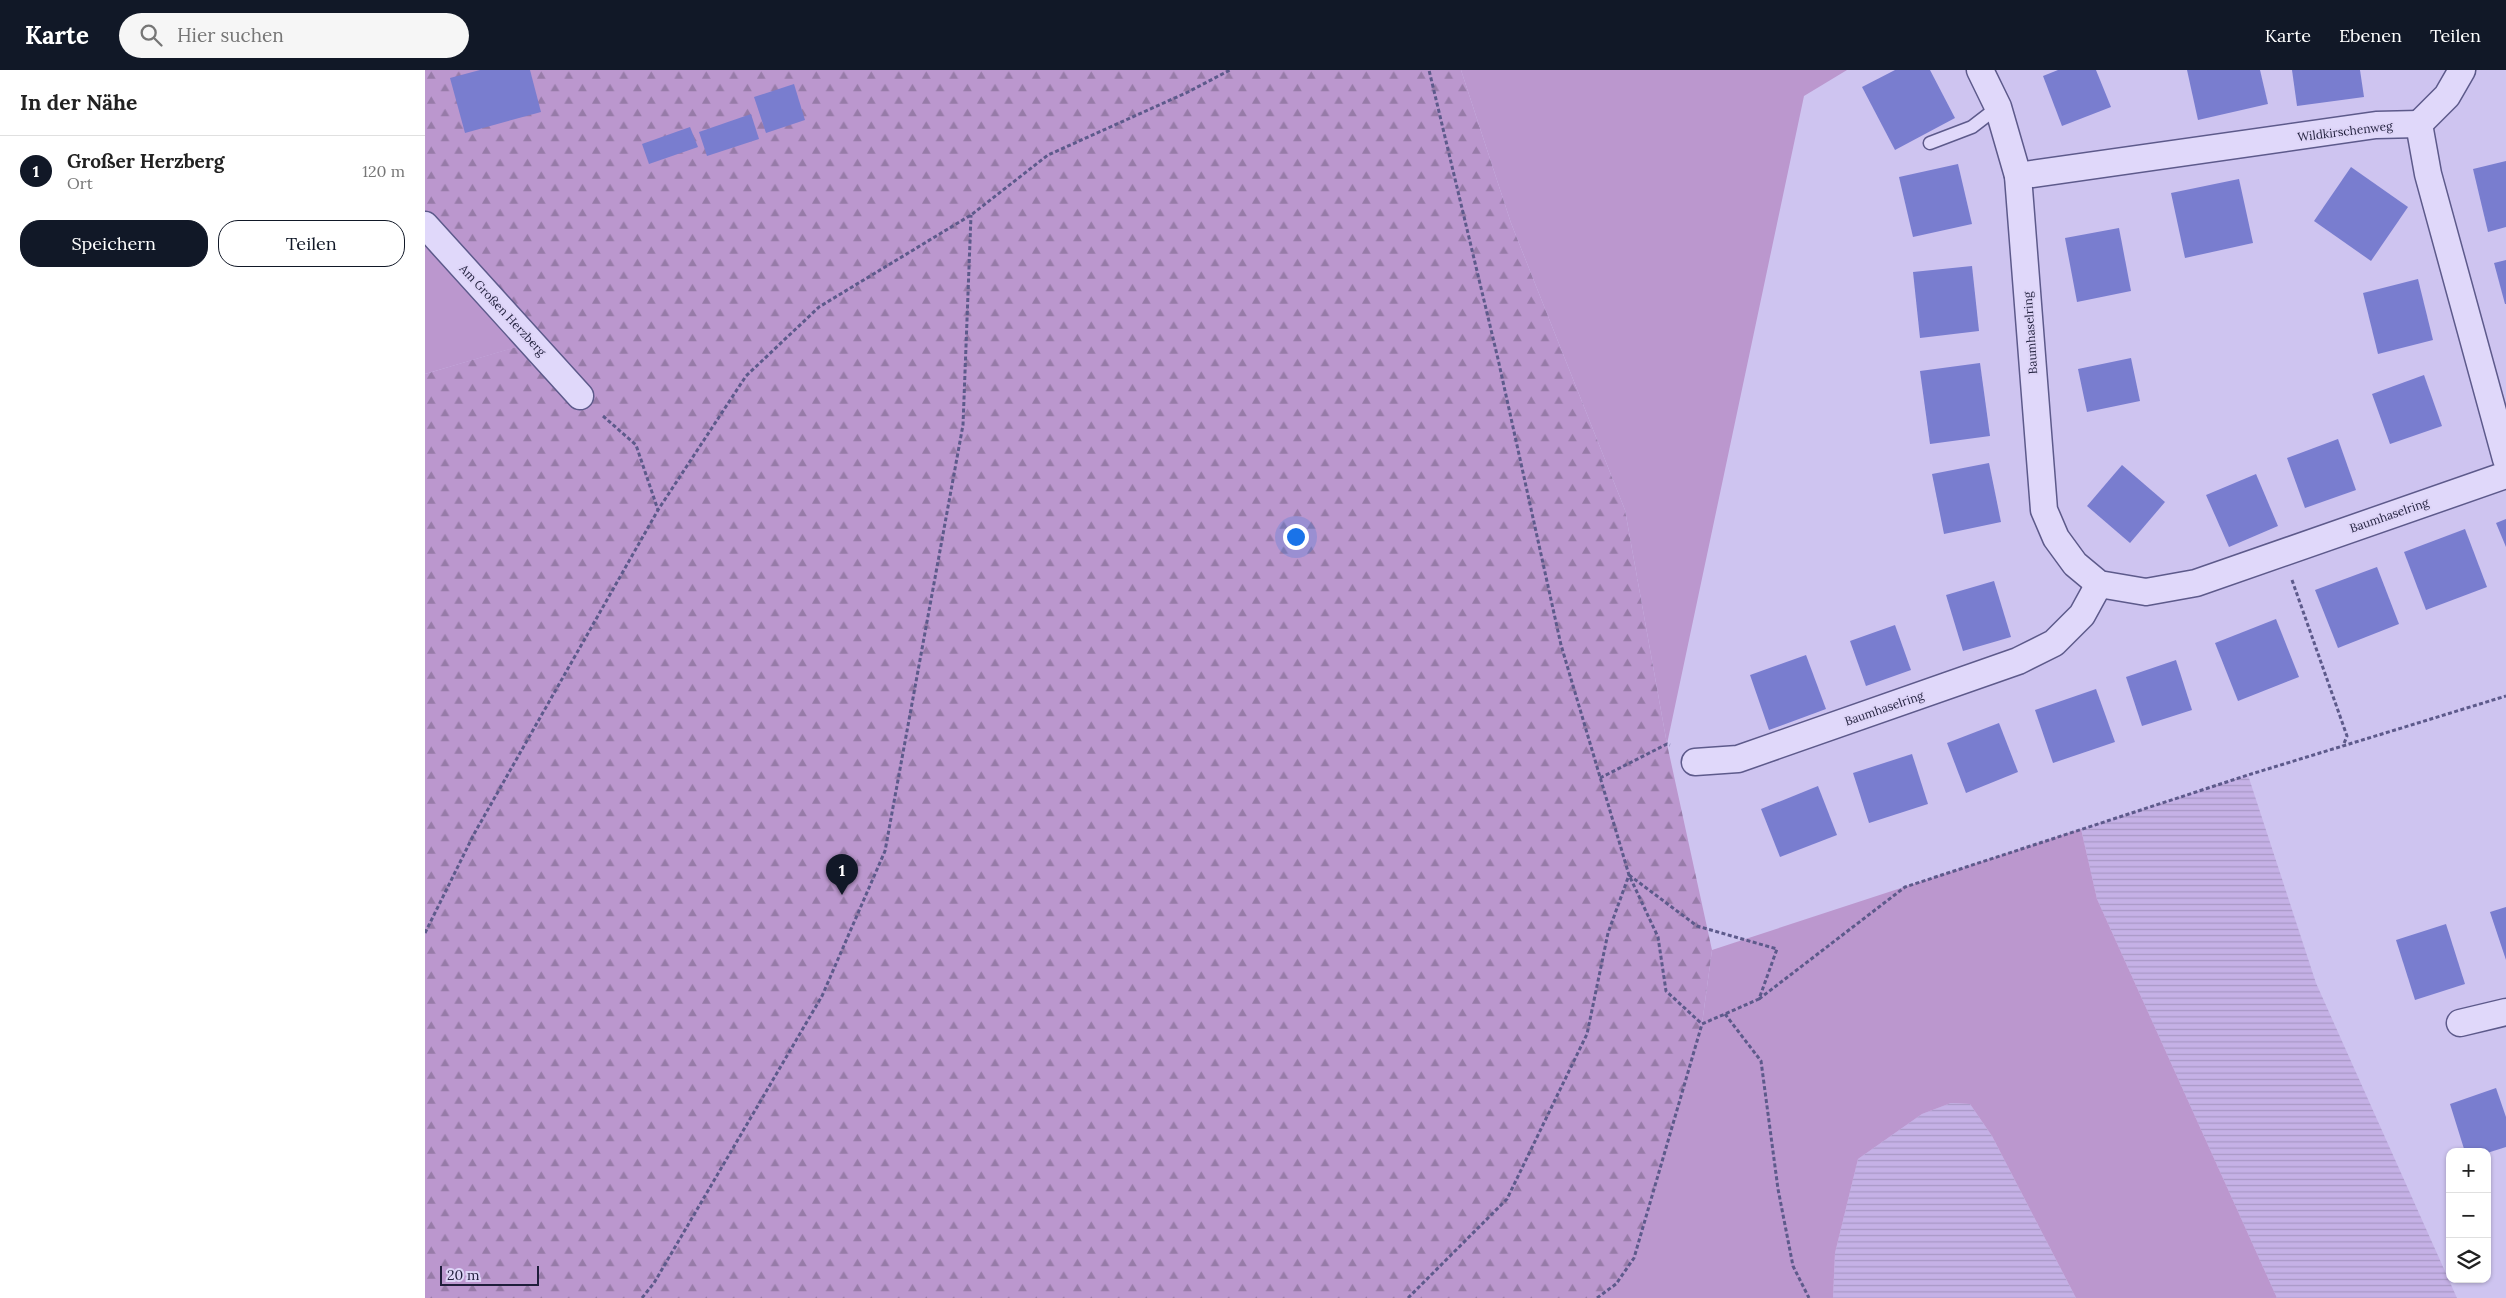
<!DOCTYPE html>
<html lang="de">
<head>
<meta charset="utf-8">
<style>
	:root { --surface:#fff; --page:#f6f6f6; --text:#222; --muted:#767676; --line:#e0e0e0; --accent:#111827 }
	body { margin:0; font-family:Lora,serif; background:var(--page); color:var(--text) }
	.controls { position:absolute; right:15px; bottom:15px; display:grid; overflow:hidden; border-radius:10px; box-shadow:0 1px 4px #0004 }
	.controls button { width:45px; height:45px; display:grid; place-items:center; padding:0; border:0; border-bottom:1px solid var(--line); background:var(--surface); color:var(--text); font:25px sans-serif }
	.scale { position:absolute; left:15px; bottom:12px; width:99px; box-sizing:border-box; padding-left:5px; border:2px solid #1f1e3b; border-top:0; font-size:14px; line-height:18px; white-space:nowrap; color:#1f1e3b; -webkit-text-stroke:4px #ddd4f7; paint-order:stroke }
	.you { position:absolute; left:870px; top:466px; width:18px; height:18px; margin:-12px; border:4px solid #fff; border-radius:50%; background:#1a73e8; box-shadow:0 0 0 8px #1a73e833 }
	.badge { display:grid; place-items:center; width:32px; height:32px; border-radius:50%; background:var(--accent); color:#fff; font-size:16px; font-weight:700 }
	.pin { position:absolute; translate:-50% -41px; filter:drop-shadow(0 1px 2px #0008) }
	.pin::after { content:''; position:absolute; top:26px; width:18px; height:15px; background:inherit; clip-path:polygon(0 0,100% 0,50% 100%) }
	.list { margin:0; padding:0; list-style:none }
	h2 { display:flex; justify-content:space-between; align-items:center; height:65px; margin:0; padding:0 20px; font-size:21px }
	h2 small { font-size:16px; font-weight:400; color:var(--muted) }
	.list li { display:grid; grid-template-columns:32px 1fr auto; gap:15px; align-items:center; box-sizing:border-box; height:70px; padding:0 20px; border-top:1px solid var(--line) }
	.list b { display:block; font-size:19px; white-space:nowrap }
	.list p { margin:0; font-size:16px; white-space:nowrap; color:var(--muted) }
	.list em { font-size:16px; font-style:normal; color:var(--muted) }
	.actions { display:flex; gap:10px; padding:15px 20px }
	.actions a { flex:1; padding:11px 0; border:1px solid var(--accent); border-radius:20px; text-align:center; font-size:18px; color:var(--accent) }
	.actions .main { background:var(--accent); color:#fff }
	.icon { flex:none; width:28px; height:28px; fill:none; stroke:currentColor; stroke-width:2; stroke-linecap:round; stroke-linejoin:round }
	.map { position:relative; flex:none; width:2081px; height:1228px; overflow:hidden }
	header { display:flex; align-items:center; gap:30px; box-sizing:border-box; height:70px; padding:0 25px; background:var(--accent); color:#fff }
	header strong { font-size:24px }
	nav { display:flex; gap:28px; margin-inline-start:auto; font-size:18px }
	.search { width:350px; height:45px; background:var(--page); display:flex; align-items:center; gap:12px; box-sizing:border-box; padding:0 18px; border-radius:28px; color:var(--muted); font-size:19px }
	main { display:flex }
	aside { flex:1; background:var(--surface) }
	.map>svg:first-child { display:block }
	.farmland { fill:url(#farmland-rules) }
	.green { fill:#bb97ce }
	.forest { fill:url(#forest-firs) }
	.building { fill:#797dcf }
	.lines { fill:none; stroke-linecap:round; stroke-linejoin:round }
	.lane-casing { stroke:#5d5a8b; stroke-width:15 }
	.street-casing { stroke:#5d5a8b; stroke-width:29 }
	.path { stroke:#5d5a8b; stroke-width:3; stroke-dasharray:4 2.5; stroke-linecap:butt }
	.lane { stroke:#e0d8fa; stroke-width:12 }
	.street { stroke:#e0d8fa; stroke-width:26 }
	.labels { text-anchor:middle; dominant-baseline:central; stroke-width:4; stroke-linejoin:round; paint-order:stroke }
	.street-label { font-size:12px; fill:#1f1e3b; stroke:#ddd4f7 }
</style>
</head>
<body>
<header>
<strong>Karte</strong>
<div class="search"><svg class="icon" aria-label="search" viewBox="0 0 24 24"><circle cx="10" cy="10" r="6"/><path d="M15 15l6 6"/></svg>Hier suchen</div>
<nav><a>Karte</a><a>Ebenen</a><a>Teilen</a></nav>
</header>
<main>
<aside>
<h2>In der Nähe<small></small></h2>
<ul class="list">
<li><span class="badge">1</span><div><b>Großer Herzberg</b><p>Ort</p></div><em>120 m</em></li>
</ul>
<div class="actions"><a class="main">Speichern</a><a>Teilen</a></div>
</aside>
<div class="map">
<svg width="2081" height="1228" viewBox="0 0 2081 1228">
	<defs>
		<pattern id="farmland-rules" width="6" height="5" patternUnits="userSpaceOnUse" patternTransform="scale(1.25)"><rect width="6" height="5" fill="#c5b1e6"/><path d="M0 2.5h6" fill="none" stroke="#a998c6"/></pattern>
		<pattern id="forest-firs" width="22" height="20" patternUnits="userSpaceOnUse" patternTransform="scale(1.25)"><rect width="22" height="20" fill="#bb97ce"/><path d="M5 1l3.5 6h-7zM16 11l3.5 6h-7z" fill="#977ba8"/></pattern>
	</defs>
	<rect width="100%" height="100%" fill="#cec4f0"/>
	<g class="farmland">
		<path d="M1823,705L1891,913L2032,1228H1852L1672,829L1656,759Z"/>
		<path d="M1526,1033L1545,1034L1567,1066L1651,1228H1408L1410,1183L1433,1089L1497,1044Z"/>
	</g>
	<g class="green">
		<path d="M1036,0H1422L1379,26L1242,674L1200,440L1086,153Z"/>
		<path d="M0,155L109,272L0,304Z"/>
		<path d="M1656,759L1672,829L1852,1228H1651L1567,1066L1545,1034L1526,1033L1497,1044L1433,1089L1410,1183L1408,1228H1172L1191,1214L1209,1188L1277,954L1287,880Z"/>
	</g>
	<path class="forest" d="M0,0H1036L1086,153L1200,440L1242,674L1287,880L1277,954L1209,1188L1191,1214L1172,1228H0V304L108,272L0,160Z"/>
	<g class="building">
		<path d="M55,0H105L116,42L40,63L25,8Z"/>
		<path d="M1470,0H1505L1530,48L1470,80L1437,17Z"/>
		<path d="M1633,0H1671L1686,37L1637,56L1618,6Z"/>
		<path d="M1762,0H1835L1843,34L1773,50Z"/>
		<path d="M1867,0H1935L1939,27L1872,36Z"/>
		<path d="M369,14L380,50L341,63L329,27Z"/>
		<path d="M326,44L334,69L282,86L274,62Z"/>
		<path d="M265,57L273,77L224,94L217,74Z"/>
		<path d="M2081,91V157L2063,162L2048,99Z"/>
		<path d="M1533,94L1547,154L1488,167L1474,107Z"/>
		<path d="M1926,97L1983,137L1946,191L1889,151Z"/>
		<path d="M1814,109L1828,173L1760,188L1746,123Z"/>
		<path d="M1694,158L1706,221L1652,232L1640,168Z"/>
		<path d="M2081,190V234H2080L2069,193Z"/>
		<path d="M1547,196L1554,261L1495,268L1488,202Z"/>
		<path d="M1993,209L2008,270L1953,284L1938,223Z"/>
		<path d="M1706,288L1715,331L1662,342L1653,299Z"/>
		<path d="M1555,293L1565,366L1505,374L1495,301Z"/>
		<path d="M1999,305L2017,356L1965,374L1947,324Z"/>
		<path d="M1913,369L1931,420L1880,438L1862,388Z"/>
		<path d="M1564,393L1576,452L1519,464L1507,404Z"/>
		<path d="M1697,395L1740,432L1705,473L1662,436Z"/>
		<path d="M1831,404L1853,456L1804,477L1781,425Z"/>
		<path d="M2081,449V477L2071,453Z"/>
		<path d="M2040,459L2062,517L2001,540L1979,482Z"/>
		<path d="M1952,497L1974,554L1913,578L1890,520Z"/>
		<path d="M1569,511L1586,567L1538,581L1521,525Z"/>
		<path d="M1851,549L1874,607L1813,631L1790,573Z"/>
		<path d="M1470,555L1486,600L1441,616L1425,571Z"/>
		<path d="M1381,585L1401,639L1344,660L1325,605Z"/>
		<path d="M1751,590L1767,640L1717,656L1701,607Z"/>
		<path d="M1671,619L1690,672L1628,693L1610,640Z"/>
		<path d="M1574,653L1593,702L1541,723L1522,673Z"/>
		<path d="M1487,684L1503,734L1444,753L1428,703Z"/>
		<path d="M1393,716L1412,765L1355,787L1336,739Z"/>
		<path d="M2081,837V890L2065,842Z"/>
		<path d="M2021,854L2040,914L1990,930L1971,870Z"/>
		<path d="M2071,1018L2081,1047V1077L2062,1083L2040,1082L2025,1034Z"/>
	</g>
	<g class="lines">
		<g class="lane-casing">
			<path id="lane" d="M1505,73L1547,57L1573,37"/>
		</g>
		<g class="street-casing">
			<g id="street">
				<path d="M1555,0L1573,37L1593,106L1619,440L1631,468L1650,494L1674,514L1721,522L1771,513L2081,405"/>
				<path d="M1994,54L2003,104L2081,389"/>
				<path d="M1994,54L2022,26L2037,0"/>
				<path d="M1593,106L1951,55L1994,54"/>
				<path d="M0,155L155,326"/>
				<path d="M1270,692L1313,689L1593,591L1629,573L1657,545L1674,514"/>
				<path d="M2035,953L2081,942"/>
			</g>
		</g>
		<g class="path">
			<path d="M178,346L211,375L233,440L321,306L394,237L546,145L623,85L763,22L805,0"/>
			<path d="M1867,510L1922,666L1918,676"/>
			<path d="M1175,708L1242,674L1245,675"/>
			<path d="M1204,805L1272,856L1352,879L1334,929L1277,954L1241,921L1233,867Z"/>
			<path d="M0,863L49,764L233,440"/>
			<path d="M1334,929L1480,817L1823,705L2081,626"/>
			<path d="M1300,944L1336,991L1353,1119L1368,1196L1384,1228"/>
			<path d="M217,1228L229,1213L397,926L460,781L538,355L546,145"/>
			<path d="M983,1228L1082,1129L1162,964L1183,863L1204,805L1136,575L1073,289L1004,0"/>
			<path d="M1172,1228L1191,1214L1209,1188L1277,954"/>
		</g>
		<use href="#lane" class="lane"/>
		<use href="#street" class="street"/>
	</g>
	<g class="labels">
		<g class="street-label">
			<text transform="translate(1920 61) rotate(-7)">Wildkirschenweg</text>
			<text transform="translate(78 240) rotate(47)">Am Großen Herzberg</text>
			<text transform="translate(1605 263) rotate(-94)">Baumhaselring</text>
			<text transform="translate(1964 445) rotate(-19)">Baumhaselring</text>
			<text transform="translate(1459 638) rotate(-19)">Baumhaselring</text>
		</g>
	</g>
</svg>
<div class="controls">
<button>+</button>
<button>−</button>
<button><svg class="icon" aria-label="layers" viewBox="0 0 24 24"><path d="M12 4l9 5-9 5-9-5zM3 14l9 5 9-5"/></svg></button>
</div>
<div class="scale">20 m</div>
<div class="you"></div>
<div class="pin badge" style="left:417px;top:825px">1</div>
</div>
</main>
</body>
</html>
